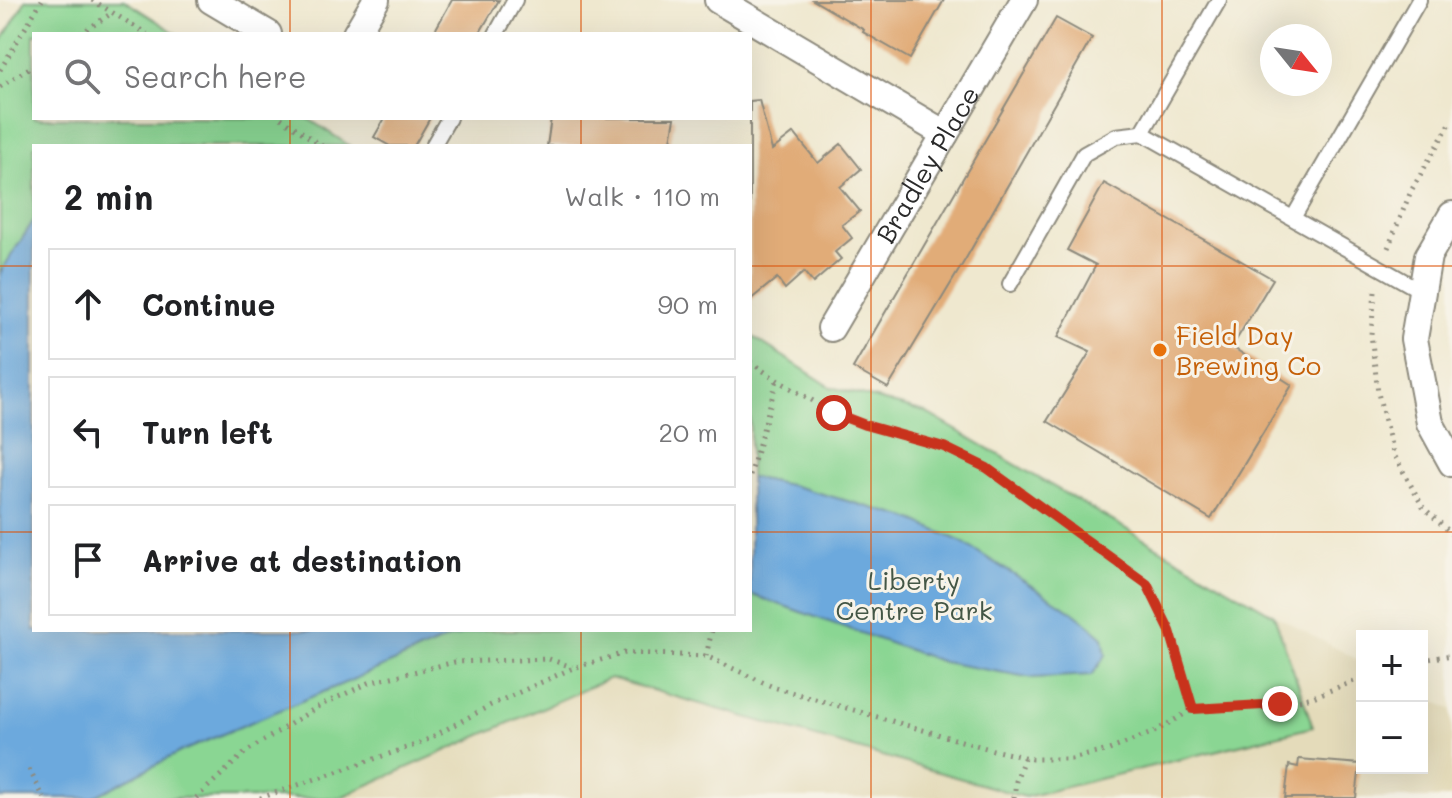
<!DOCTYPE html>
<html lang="en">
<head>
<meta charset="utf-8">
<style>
	:root { --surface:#fff; --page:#f6f6f6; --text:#202124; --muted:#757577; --line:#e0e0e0 }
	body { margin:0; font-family:Mali,sans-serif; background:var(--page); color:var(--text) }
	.controls { position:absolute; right:24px; bottom:24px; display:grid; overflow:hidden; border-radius:0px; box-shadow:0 8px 32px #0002 }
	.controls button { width:72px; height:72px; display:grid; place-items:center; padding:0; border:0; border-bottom:2px solid var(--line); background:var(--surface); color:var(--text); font:40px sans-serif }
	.compass { position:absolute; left:1260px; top:24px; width:72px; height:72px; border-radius:50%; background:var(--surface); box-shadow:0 8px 32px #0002; rotate:120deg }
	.stop { position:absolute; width:24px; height:24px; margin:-18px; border:6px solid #c8321e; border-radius:50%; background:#fff }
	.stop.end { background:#c8321e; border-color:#fff; box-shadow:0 2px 8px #0008 }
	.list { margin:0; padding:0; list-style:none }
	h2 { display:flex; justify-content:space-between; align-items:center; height:104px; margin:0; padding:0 32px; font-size:34px }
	h2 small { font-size:26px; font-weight:400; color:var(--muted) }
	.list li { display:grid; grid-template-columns:52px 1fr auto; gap:24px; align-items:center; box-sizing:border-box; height:112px; margin:0 16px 16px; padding:0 16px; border:2px solid var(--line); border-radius:0px }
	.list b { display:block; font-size:30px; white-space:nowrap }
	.list em { font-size:26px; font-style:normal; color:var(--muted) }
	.icon { flex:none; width:44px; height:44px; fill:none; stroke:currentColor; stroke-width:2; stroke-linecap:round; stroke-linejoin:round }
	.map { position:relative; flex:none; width:1452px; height:798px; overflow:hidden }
	.search { position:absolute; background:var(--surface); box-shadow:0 8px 32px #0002; left:32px; top:32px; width:720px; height:88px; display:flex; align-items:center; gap:20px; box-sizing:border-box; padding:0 28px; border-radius:0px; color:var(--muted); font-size:30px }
	.panel { position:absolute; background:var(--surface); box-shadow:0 8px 32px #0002; left:32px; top:144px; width:720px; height:488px; border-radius:0px }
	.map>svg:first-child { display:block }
	.built { fill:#e4dbba }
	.green { fill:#8ad693; stroke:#5a805f; stroke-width:2 }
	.water { fill:#6ca9dd; stroke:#4c6a84; stroke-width:2 }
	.building { fill:#e1ac78 }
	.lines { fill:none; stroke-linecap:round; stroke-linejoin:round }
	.service-casing { stroke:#8d8a7d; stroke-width:18 }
	.minor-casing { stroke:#8d8a7d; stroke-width:30 }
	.path { stroke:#8d8a7d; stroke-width:5; stroke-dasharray:2 6; stroke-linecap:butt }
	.service { stroke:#fff; stroke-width:14 }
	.minor { stroke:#fff; stroke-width:26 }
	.route { stroke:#c8321e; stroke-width:10 }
	.grid { fill:none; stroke:#df570e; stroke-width:2; stroke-opacity:0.55 }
	.food-dot { fill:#e8710a; stroke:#f7f3e8; stroke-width:3 }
	.labels { text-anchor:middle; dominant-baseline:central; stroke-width:6; stroke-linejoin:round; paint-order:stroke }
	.street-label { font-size:26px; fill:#2b2b2b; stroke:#f7f3e8 }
	.food-label { font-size:26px; fill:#c56008; stroke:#f7f3e8; text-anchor:start }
	.park-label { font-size:26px; fill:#435645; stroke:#f7f3e8 }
</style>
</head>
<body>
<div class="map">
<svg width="1452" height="798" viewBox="0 0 1452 798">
	<rect width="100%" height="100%" fill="#f7f3e8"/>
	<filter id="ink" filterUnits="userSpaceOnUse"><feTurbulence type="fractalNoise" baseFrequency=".0125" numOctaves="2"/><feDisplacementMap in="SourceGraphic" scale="16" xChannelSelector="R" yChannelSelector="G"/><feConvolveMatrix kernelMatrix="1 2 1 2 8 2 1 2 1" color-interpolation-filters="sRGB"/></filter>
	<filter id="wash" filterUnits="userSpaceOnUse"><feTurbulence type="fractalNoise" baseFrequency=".006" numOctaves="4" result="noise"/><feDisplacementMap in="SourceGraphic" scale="32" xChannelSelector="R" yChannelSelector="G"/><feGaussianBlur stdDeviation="1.8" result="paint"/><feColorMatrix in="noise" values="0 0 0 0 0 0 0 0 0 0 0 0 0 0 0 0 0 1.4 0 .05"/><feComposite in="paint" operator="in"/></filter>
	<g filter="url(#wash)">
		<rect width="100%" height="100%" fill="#efe8cf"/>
		<path class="built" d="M1274,615L1362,662V768H1422V694L1452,710V798H339L610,678L1025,797L1313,727Z"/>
		<path class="green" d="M26,0H124L177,34H34V118H307L350,146H34V630H750V335L831,387L925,412L1274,615L1313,727L1025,797L610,678L339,798H0V44Z"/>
		<g class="water">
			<path d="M34,220V630H483L449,638L359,677L180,752L92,798H0V273Z"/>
			<path d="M750,477L794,486L908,518L962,542L1076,614L1103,637L1106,655L1092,675L1033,678L943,662L750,594Z"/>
		</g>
		<g id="blocks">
			<g class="building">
				<path d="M452,0H499L479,34H433Z"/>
				<path d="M813,0H944L910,59L863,32L864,30Z"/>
				<path d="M1056,18L1092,38L965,260L888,388L853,368Z"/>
				<path d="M759,100L772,150L794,133L818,163L841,144L861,169L840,187L860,211L842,225L852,238L835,252L841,259L813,283L804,272L785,289L777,278L750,300V101Z"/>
				<path d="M385,118H430L414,146H390L374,137Z"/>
				<path d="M551,118H675L670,146H547Z"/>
				<path d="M1104,183L1273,279L1232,347L1292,385L1211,519L1047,421L1090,352L1058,337L1096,265L1067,250Z"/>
				<path d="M1299,759L1360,764L1356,798H1285L1289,765L1298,767Z"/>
			</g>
		</g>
	</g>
	<g filter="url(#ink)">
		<use href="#blocks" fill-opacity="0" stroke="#8d8a7d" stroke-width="2"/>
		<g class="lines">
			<g class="service-casing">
				<g id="service">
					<path d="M1219,0L1142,133L1423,292"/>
					<path d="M496,34L515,0"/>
					<path d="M434,144L449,118"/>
					<path d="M1293,218L1419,0"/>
					<path d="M1010,284L1084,154L1116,136L1142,133"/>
				</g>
			</g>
			<g class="minor-casing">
				<g id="minor">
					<path d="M211,0L268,34"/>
					<path d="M718,0L945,134"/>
					<path d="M356,34L376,0"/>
					<path d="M1452,215L1428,256L1414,339L1430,423L1452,463"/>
					<path id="s1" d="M831,328L1024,0"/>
				</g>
			</g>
			<g class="path">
				<path d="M92,0L147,34"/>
				<path d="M80,34L112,13"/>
				<path d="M0,70L42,0"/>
				<path d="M0,87L34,65"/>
				<path d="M281,118L322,146"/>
				<path d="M1388,248L1411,191L1452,120"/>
				<path d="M1375,292L1371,334L1378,393L1393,453L1423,507L1452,534"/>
				<path d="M750,362L777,380L834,413L865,425L944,447L987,468L1147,584L1170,631L1193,709"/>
				<path d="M750,476L777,380"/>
				<path d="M706,656L712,630"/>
				<path d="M1422,660L1452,655"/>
				<path d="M29,769L44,798"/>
				<path d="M196,798L247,751L319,706L371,682L455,662L549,659L572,667"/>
				<path d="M260,798L421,743L491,705L573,668L625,653L706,656L773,687L993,750L1032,759H1071L1109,750L1154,732L1193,709L1280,704L1313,697L1362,678"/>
				<path d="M1014,798L1016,781L1024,758"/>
			</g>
			<use href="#service" class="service"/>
			<use href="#minor" class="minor"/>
		</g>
	</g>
	<g class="lines" filter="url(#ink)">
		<path class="route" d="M834,413L865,425L944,447L987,468L1147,584L1170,631L1193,709L1280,704"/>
	</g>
	<path class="grid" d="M290,0V34M581,0V34M871,0V798M1162,0V798M290,118V146M581,118V146M0,266H34M750,266H1452M0,532H34M750,532H1452M290,630V798M581,630V798"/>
	<circle class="food-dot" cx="1160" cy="350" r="8"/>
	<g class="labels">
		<g class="street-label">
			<text stroke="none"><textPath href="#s1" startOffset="190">Bradley Place</textPath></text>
		</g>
		<g class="food-label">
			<text x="1176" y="335">Field Day<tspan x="1176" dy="30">Brewing Co</tspan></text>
		</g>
		<g class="park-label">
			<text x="914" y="580">Liberty<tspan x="914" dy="30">Centre Park</tspan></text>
		</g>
	</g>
</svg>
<div class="controls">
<button>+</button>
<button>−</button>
</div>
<svg class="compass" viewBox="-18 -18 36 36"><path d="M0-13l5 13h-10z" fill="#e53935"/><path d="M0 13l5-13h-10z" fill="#757577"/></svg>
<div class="stop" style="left:834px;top:413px"></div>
<div class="stop end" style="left:1280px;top:704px"></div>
<div class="search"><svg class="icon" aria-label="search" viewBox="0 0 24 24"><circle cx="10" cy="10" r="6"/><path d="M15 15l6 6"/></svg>Search here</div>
<section class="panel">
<h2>2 min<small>Walk · 110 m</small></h2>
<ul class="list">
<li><svg class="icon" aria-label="ahead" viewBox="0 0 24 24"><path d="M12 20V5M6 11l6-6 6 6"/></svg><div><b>Continue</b></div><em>90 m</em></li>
<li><svg class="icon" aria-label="left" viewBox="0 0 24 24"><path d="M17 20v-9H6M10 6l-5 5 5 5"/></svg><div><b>Turn left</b></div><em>20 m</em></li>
<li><svg class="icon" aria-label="arrive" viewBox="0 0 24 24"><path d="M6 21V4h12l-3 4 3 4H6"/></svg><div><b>Arrive at destination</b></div></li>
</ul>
</section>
</div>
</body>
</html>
